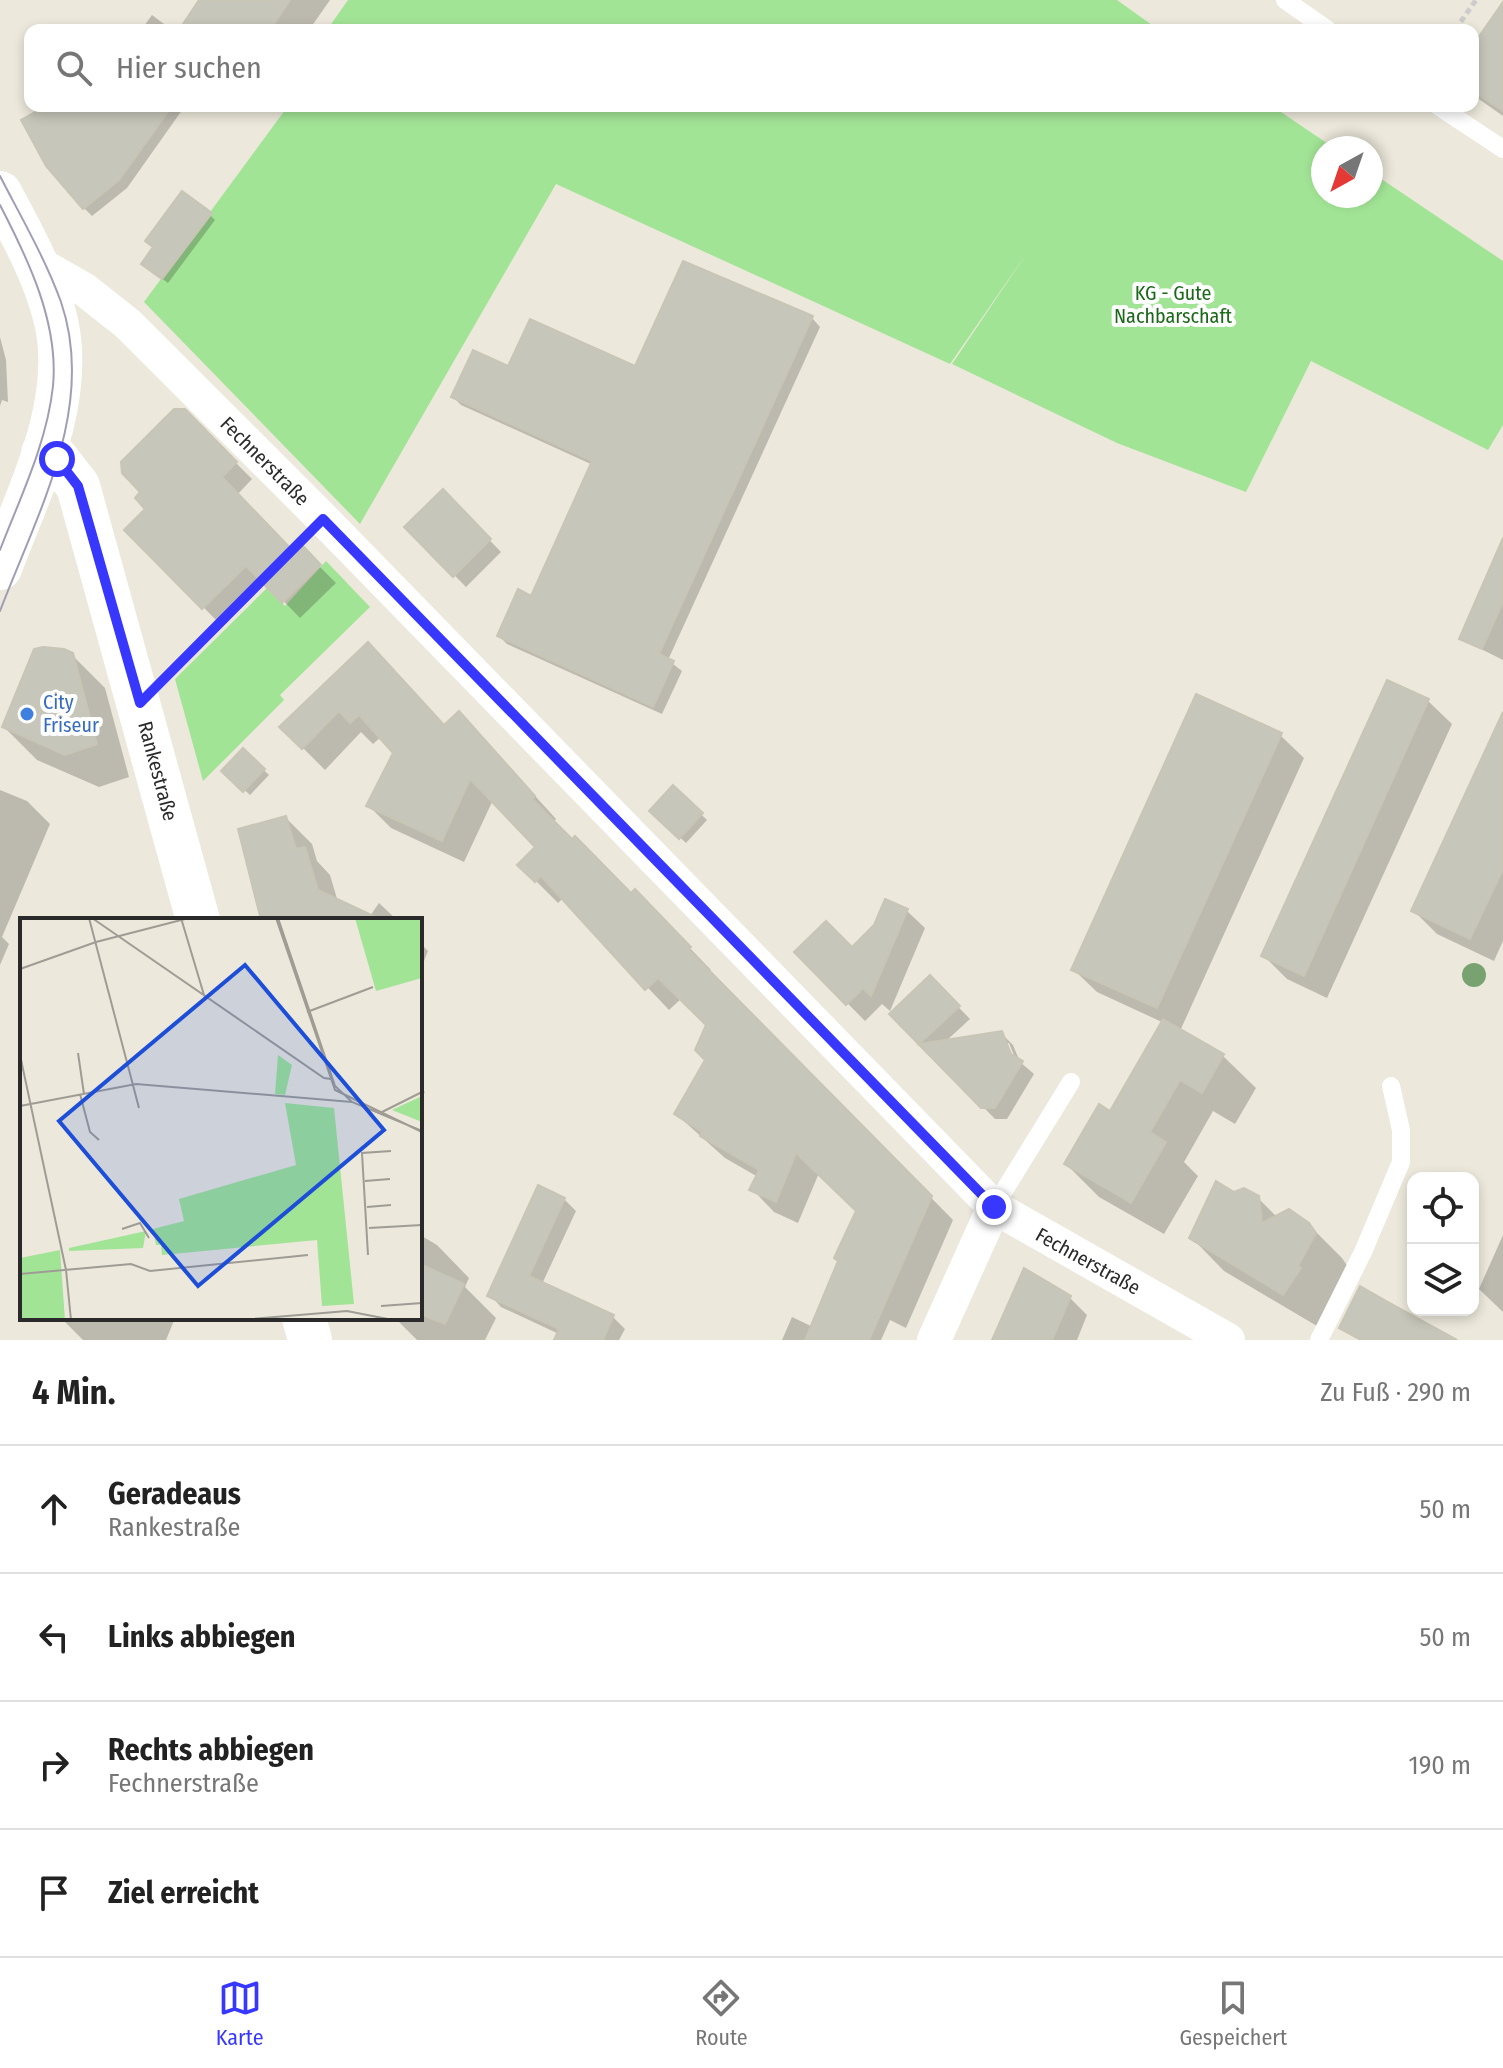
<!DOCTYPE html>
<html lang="de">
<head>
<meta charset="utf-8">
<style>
	:root { --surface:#fff; --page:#f6f6f6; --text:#222; --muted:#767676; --line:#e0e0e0; --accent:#3737fe }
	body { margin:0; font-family:"Fira Sans Condensed",sans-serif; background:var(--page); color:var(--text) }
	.controls { position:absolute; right:24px; bottom:24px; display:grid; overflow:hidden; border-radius:16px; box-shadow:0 4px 12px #0003 }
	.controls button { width:72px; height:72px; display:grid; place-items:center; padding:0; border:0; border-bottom:2px solid var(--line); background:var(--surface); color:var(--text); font:40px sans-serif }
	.compass { position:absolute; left:1311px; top:136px; width:72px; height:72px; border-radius:50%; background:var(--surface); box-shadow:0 4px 12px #0003; rotate:220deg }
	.stop { position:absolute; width:24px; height:24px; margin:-18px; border:6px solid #3737fe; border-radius:50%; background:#fff }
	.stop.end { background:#3737fe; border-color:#fff; box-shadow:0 2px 8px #0008 }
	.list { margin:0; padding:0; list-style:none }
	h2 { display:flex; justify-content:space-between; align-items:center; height:104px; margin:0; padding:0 32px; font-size:34px }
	h2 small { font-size:26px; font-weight:400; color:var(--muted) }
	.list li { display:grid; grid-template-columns:52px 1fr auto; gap:24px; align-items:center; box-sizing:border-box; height:128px; padding:0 32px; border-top:2px solid var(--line) }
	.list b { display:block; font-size:30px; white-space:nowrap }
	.list p { margin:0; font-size:26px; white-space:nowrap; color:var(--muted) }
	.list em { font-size:26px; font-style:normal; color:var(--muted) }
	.icon { flex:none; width:44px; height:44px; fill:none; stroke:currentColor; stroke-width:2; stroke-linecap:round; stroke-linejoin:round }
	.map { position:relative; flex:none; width:1503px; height:1340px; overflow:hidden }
	.search { position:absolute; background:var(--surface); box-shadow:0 4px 12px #0003; left:24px; right:24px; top:24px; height:88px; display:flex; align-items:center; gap:20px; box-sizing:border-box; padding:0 28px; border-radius:16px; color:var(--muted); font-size:30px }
	.sheet { height:616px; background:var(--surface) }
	nav { display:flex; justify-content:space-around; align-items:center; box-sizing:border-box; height:112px; border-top:2px solid var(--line); background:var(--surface); font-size:22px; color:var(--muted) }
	nav a { display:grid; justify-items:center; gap:4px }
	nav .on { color:var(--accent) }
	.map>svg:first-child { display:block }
	.green { fill:#a2e496 }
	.shadow { fill:#0003; fill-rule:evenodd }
	.building { fill:#c7c6ba; stroke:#c8c5b5; stroke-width:2 }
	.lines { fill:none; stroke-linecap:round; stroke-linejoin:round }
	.path { stroke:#ccc; stroke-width:5; stroke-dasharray:6 4; stroke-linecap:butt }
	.service { stroke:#fff; stroke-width:18 }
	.minor { stroke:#fff; stroke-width:34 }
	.tertiary { stroke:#fff; stroke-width:44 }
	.secondary { stroke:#fff; stroke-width:44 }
	.tram { stroke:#9f9eb5; stroke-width:2 }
	.tree { fill:#78a270 }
	.route { stroke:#3737fe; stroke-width:10 }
	.shop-dot { fill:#3f7fe0; stroke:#fff; stroke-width:3 }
	.labels { text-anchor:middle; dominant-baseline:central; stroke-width:8; stroke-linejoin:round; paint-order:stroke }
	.park-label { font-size:20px; fill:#1a6918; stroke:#fff }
	.street-label { font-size:20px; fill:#2a2a2a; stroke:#fff }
	.shop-label { font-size:20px; fill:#366cbe; stroke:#fff; text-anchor:start }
	.inset-road { fill:none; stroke:#9e9c94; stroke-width:2 }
	.view { fill:#1d4ed8; fill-opacity:0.15; stroke:#1d4ed8; stroke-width:4 }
	.inset-edge { fill:none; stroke:#2a2a2a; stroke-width:4 }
</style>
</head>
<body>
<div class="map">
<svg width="1503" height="1340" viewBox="0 0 1503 1340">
	<rect width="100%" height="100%" fill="#ece8db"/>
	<g class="green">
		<path d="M348,0H1117L1159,30H327Z"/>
		<path d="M288,106H1272L1334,148H1323V196H1371V172L1503,261V425L1488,450L1311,361L1246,492L1117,443L952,364L1029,250L950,364L556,184L360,524L144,302Z"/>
		<path d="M326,561L370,607L280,695L284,700L203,781L175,679L267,588L285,606Z"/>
	</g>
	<g class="shadow">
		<path d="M202,0H330L309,30H231Z"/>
		<path d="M1503,5V116L1473,95V48Z"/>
		<path d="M152,15L172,30H141Z"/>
		<path d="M50,106H185L127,188L92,216L84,208Z"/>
		<path d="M210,215L215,220L168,283L149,269L155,248Z"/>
		<path d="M812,318L820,327L668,660L682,671L662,714L507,644L499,636L532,598L593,465L461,405L453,397L509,368L636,369Z"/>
		<path d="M0,337L6,360L8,402L2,400L0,406Z"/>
		<path d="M184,411L252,479L237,495L296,556L302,549L336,583L300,618L264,581L220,624L127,530L148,509Z"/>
		<path d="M443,492L501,552L466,587L407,527Z"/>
		<path d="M1503,545V660L1461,639Z"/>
		<path d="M368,645L445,727L481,736L556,819L553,823L631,895L657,914L711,970L709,972L953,1220L906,1328L890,1320L881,1340H782L792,1317L813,1327L858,1211L819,1173L798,1223L774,1212L752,1189L758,1177L725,1158L676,1114L707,1060L709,1025L682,998L669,1010L563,898L558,903L520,865L538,847L493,800L464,862L391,828L369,806L396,753L381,737L373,744L361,732L325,770L282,727Z"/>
		<path d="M72,655L105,688L129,777L99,787L37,760L4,727Z"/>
		<path d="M1388,683L1428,701L1452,724L1327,998L1287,979L1264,956Z"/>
		<path d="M1280,735L1304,758L1180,1031L1223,1056L1256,1088L1235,1124L1213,1111L1184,1162L1198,1176L1164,1234L1099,1197L1066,1164L1111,1113L1164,1023L1097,992L1073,969Z"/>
		<path d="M1503,735V941L1494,961L1437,934L1414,911Z"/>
		<path d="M243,751L269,775L250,795L224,771Z"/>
		<path d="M673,788L707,820L686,843L652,811Z"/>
		<path d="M0,790L27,801L50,824L2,937L9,944L0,965Z"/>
		<path d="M286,818L312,844L317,861L330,875L338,902L370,916L379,903L397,920H263L240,831Z"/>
		<path d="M907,911L925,928L890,1011L882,1004L865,1021L797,952L852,949Z"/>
		<path d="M420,943L428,951L420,971Z"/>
		<path d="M930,978L970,1019L945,1042L1001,1033L1013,1045L1020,1062L1034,1074L1007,1119H995L892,1014ZM1004,1043H1009L1017,1063L1013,1064Z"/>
		<path d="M420,1087L425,1092L420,1101Z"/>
		<path d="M1234,1194L1258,1198L1277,1217L1308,1224L1342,1258L1348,1267L1317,1326L1224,1271L1192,1238Z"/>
		<path d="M564,1199L576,1211L542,1284L613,1317L625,1329L619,1340H556L559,1334L501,1307L490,1295Z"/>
		<path d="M420,1235L437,1245L469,1278L465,1287L496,1318L485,1340H417L395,1318H420Z"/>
		<path d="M1503,1235V1312L1479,1289Z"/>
		<path d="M1069,1297L1087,1315L1077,1340H995Z"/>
		<path d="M61,1318H175L166,1340H83Z"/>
	</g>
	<g class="building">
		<path d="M199,0H290L270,30H179Z"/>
		<path d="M1503,2V111L1473,91V45Z"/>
		<path d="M46,106H172L119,180L83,209L46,166L21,120Z"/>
		<path d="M182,191L212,213L162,279L141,264L153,247L145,241Z"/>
		<path d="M683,261L813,316L659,654L674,661L653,707L497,636L518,589L531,596L592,461L451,397L473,350L508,366L530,319L635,366Z"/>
		<path d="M174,409H185L237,462L222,477L295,553L303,546L321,565L282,603L246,566L202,609L124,530L145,509L135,498L140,492L122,473L121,462Z"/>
		<path d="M443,489L491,539L453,577L404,527Z"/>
		<path d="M1503,538V602L1482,649L1459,639Z"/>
		<path d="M368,642L444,725L459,711L535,796L532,799L572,839L575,836L631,893L635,889L691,947L688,949L932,1196L869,1340H805L838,1261L834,1258L856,1211L796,1153L776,1202L749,1190L759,1170L700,1136L702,1132L674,1114L705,1060L695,1050L706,1025L658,978L645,990L541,876L535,882L517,865L535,847L470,779L442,841L366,806L393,753L359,715L350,723L339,711L302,749L279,727Z"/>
		<path d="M43,647L64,649L73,653L97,744L65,755L2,727L34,649Z"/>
		<path d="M1387,680L1429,699L1304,976L1261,956Z"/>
		<path d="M1196,694L1282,733L1157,1008L1071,970Z"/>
		<path d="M1503,712V869L1470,939L1411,911Z"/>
		<path d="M243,748L265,769L243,792L221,771Z"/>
		<path d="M673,785L703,813L679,839L649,811Z"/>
		<path d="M286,816L296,849L305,847L318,890L382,920H261L238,829Z"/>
		<path d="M885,899L908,909L871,996L863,988L846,1005L794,952L826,921L852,947L874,925Z"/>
		<path d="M930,975L960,1006L919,1044L1002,1031L1011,1054L1023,1061L995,1108H981L889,1014Z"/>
		<path d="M1163,1019L1224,1054L1202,1093L1180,1080L1150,1132L1166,1142L1131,1203L1064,1164L1099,1104L1110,1111Z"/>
		<path d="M1216,1181L1234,1192L1244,1188L1259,1196L1262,1223L1289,1209L1309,1223L1316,1233L1298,1266L1301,1268L1283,1295L1189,1238Z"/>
		<path d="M538,1185L565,1198L529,1276L614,1315L603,1340H554L559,1329L487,1296Z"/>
		<path d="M420,1264L464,1284L445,1324L420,1314Z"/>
		<path d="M1024,1268L1071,1296L1052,1340H992Z"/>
		<path d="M1360,1286L1388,1302L1457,1340H1361L1339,1328Z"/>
	</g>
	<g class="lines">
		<g class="path">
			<path d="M1455,30L1476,0"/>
			<path d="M169,674L300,542"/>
		</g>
		<g class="service">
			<path d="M1285,0L1328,30"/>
			<path d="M1438,106L1503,149"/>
			<path d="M994,1207L1071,1082"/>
			<path d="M1319,1340L1363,1252L1401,1162V1130L1391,1086"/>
		</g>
		<g class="minor">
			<path d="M36,262L85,290L128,324L323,519L994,1207L1228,1340"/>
			<path d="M934,1340L994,1207"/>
		</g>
		<g class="tertiary">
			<path d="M43,453L57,459L78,486L198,920"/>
			<path d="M304,1318L310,1340"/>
		</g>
		<path class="secondary" d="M0,193C22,234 45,275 56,321C75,404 28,493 0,568"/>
		<g class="tram">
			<path d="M0,176C21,217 45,258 61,302C97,407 37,514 0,611"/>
			<path d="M0,205C28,259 59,323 53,386C47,443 20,498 0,550"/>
		</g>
	</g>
	<circle class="tree" cx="1474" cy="975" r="12"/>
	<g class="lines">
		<path class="route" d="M57,459L78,486L140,703L323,519L994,1207"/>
	</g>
	<circle class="shop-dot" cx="27" cy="714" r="8"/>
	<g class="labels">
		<g class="park-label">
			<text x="1173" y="293">KG - Gute<tspan x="1173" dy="23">Nachbarschaft</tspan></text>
		</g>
		<g class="street-label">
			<text transform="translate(265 461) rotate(45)">Fechnerstraße</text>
			<text transform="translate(158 771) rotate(75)">Rankestraße</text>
			<text transform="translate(1088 1261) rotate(29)">Fechnerstraße</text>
		</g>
		<g class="shop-label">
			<text x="43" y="702">City<tspan x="43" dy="23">Friseur</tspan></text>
		</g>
	</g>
	<g transform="translate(20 918)">
		<rect width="402" height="402" fill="#ece8db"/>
		<path d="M335,0H402V60L356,73ZM258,137L272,147L265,177L255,176ZM402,178V204L372,192ZM265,185L314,190L334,386L302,388L297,322L142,337L141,327H136L133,311L164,303L159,281L276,247ZM126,313L123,330L49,333V330ZM40,332L45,402H0V340Z" fill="#a2e496"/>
		<path class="inset-road" d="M69,0L119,190M72,0L304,160L311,161M161,0L184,77M256,0L315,172L402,214M258,0L315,168L332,184L402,213M0,51L76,24L169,0M287,94L353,69M58,135L64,176M0,137L46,352L51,402M60,176L70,214L79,222M0,188L116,166L332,184M360,195L402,174M345,263L370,261M347,289L371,287M349,310L402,307M102,311L120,305L129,320M348,337L342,235L371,233M0,356L111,346L130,353L288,337M361,388L402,385M220,402L327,393L373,402"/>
		<path class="view" d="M225,47L364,212L178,368L39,203Z"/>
		<rect width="402" height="402" class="inset-edge"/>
	</g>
</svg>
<div class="controls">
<button><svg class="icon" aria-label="locate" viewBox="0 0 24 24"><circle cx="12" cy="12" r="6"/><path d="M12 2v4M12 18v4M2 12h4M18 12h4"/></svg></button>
<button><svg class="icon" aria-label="layers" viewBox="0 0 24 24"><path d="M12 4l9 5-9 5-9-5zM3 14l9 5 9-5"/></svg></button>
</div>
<svg class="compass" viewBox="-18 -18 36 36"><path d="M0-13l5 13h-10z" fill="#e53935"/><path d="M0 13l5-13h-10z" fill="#767676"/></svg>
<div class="stop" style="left:57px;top:459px"></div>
<div class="stop end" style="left:994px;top:1207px"></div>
<div class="search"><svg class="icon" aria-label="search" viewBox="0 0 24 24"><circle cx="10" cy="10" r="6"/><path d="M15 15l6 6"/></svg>Hier suchen</div>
</div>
<section class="sheet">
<h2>4 Min.<small>Zu Fuß · 290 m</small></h2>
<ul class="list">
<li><svg class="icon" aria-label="ahead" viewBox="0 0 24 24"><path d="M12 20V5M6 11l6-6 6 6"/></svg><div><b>Geradeaus</b><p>Rankestraße</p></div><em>50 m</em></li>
<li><svg class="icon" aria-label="left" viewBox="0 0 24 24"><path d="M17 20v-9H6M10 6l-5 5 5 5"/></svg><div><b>Links abbiegen</b></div><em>50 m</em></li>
<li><svg class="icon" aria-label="right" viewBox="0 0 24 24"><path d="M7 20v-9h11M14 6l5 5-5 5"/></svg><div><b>Rechts abbiegen</b><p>Fechnerstraße</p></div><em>190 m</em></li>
<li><svg class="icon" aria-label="arrive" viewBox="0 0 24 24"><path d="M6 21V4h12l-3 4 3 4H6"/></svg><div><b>Ziel erreicht</b></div></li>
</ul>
</section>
<nav>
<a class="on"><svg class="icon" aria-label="map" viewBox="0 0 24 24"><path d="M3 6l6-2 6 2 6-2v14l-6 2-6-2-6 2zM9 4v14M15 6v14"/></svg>Karte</a>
<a><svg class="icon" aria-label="directions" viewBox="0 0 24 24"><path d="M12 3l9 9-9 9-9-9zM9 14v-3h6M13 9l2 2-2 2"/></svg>Route</a>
<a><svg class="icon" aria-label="saved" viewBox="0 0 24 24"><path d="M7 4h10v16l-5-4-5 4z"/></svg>Gespeichert</a>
</nav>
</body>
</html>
